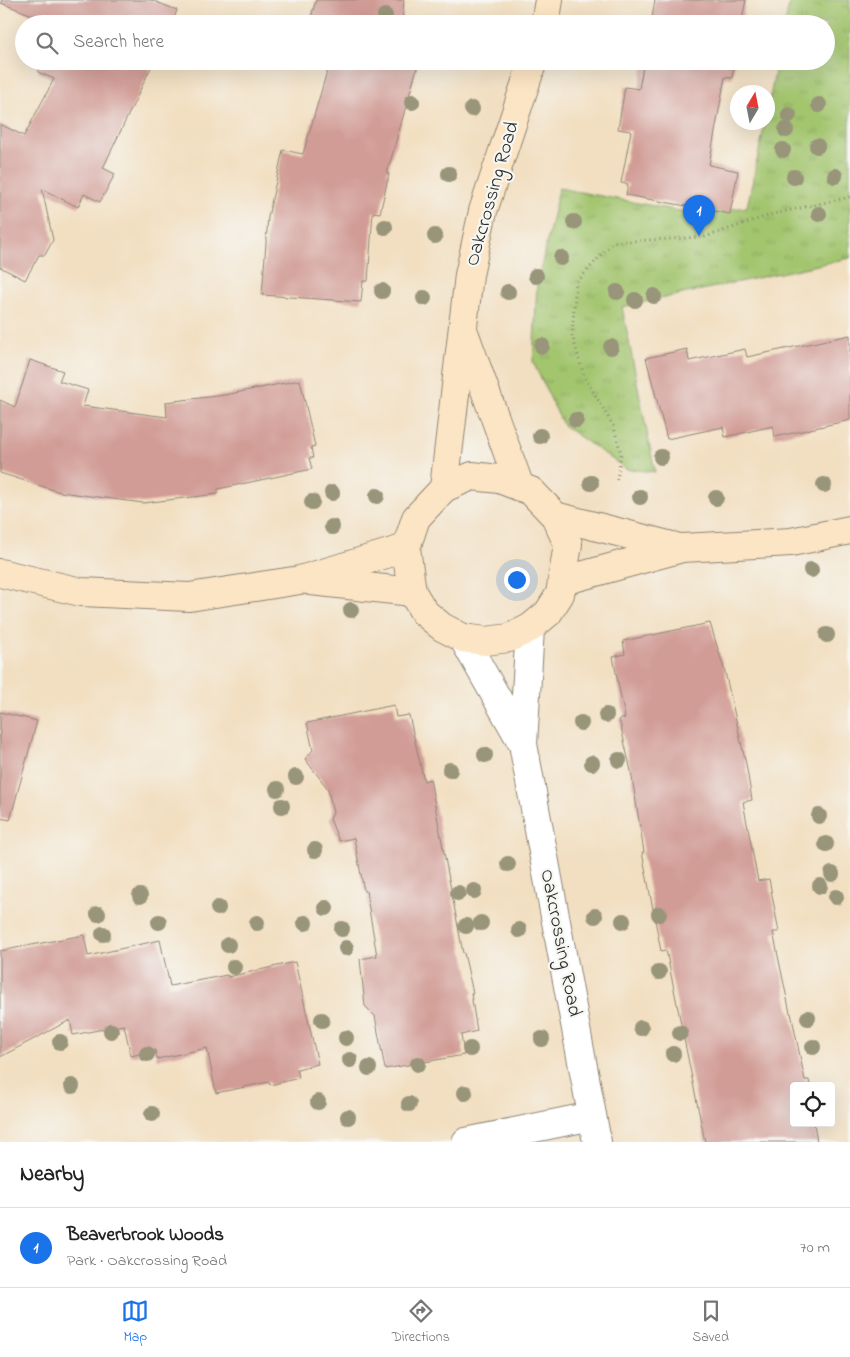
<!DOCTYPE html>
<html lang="en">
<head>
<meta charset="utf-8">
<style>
	:root { --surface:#fff; --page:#f2f2f2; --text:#222; --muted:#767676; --line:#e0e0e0; --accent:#1a73e8 }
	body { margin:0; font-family:"Indie Flower",sans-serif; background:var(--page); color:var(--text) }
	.controls { position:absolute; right:15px; bottom:15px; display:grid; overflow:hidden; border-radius:5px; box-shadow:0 5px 20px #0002 }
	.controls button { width:45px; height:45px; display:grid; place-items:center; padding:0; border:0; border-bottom:1px solid var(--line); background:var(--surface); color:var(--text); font:25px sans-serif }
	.compass { position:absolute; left:730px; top:85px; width:45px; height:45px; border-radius:50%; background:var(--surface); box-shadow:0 5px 20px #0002; rotate:10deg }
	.you { position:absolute; left:516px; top:579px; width:18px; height:18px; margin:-12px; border:4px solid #fff; border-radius:50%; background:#1a73e8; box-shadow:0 0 0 8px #1a73e833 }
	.badge { display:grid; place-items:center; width:32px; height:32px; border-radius:50%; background:var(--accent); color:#fff; font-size:16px; font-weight:700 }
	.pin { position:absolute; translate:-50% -41px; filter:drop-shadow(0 1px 2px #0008) }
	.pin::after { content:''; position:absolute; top:26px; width:18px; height:15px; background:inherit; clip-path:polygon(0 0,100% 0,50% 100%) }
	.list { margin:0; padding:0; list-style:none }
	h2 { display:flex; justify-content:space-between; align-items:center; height:65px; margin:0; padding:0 20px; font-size:21px }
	h2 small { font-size:16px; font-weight:400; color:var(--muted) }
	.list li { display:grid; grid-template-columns:32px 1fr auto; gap:15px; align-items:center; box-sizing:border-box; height:80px; padding:0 20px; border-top:1px solid var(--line) }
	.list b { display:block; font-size:19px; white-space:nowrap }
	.list p { margin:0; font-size:16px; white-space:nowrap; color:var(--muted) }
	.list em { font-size:16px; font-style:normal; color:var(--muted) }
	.icon { flex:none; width:28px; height:28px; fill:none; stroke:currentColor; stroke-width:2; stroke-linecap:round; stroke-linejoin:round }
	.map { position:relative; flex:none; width:850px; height:1142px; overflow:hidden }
	.search { position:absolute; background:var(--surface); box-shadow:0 5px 20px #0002; left:15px; right:15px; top:15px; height:55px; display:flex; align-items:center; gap:12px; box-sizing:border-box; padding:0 18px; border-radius:28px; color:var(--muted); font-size:19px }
	.sheet { height:145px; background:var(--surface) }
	nav { display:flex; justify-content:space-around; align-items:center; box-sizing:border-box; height:70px; border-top:1px solid var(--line); background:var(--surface); font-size:14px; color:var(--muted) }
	nav a { display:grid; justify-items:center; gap:2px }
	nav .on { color:var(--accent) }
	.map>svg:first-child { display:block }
	.park { fill:url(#park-tufts); stroke:#67784c }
	.building { fill:#d29c96 }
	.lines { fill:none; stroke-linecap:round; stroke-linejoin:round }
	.street-casing { stroke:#8e8576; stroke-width:30 }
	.secondary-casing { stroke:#8e8576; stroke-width:30 }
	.path { stroke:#8e8576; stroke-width:3; stroke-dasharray:1 4; stroke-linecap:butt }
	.street { stroke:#fff; stroke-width:28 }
	.secondary { stroke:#fce5c4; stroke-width:28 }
	.tree { fill:#98957a }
	.labels { text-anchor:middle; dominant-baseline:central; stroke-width:4.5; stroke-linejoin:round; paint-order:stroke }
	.street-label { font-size:20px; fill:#2b2b2b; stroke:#f6f6f2 }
</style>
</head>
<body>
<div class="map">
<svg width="850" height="1142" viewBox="0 0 850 1142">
	<defs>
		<pattern id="park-tufts" width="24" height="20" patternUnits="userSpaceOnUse" patternTransform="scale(1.25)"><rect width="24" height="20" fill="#a3c56e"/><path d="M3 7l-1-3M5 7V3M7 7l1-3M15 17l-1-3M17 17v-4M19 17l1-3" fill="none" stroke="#8ca95f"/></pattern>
	</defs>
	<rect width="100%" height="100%" fill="#f6f6f2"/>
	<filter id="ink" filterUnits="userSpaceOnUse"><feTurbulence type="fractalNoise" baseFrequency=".02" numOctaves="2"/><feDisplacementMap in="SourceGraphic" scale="10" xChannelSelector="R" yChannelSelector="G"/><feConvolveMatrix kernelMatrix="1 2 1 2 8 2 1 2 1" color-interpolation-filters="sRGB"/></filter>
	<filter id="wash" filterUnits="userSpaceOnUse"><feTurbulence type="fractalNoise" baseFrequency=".0096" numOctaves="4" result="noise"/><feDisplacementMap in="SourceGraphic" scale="20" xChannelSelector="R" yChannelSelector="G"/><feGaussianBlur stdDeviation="1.12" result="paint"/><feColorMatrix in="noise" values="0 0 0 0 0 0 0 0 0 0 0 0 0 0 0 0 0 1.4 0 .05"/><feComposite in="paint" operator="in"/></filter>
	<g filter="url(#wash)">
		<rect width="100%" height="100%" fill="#f2dfc1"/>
		<path class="park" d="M790,0H850V258L622,307L655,472L626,469L563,425L533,362L537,285L559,188L695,214L747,207L765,123L768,122V108L777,61H826V24H785Z"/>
		<g id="blocks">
			<g class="building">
				<path d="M2,0H151L177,10L172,24H56L1,3Z"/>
				<path d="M316,0H404L402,24H309Z"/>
				<path d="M655,0H746L741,24H651Z"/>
				<path d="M43,61H154L103,168L115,174L100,202L84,194L78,207L42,189L53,240L45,255H39L25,280L0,267V124L24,136L54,79L38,72Z"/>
				<path d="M330,61H419L387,173L389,174L380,213L373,212L368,281H363L361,302L262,295L268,217L283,150L303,154Z"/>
				<path d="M644,61H735L732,78L725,77L709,165L738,171L730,214L626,195L628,184L621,183L631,131L618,129L625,87L639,89Z"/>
				<path d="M850,335V420L775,437L773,426L725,437L723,427L667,439L646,358L687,349L689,361L745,349L747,357Z"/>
				<path d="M30,360L63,371L59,381L88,390L83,406L167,417L166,402L225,395L300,380L315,446L311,447L313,458H309L312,469L218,489V494L143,503L60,492L0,473V400L15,407Z"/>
				<path d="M710,623L725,672L746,764L752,800L743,802L758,881L769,879L779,932H773L790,1013H791L805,1080H809L810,1086H794V1123H814L817,1142H705L666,950L661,951L642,852H644L631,771L619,719L625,718L613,657L625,654L623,641Z"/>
				<path d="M394,705L396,717L409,715L424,781L430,779L463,953H464L473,993L471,994L477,1031L461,1035L464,1055L385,1069L375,1016L365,1006L360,959L377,956L366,891H364L354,838L339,841L330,819L333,813L328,789L305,759L313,750L307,723Z"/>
				<path d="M0,712L37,721L10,820L0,818Z"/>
				<path d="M84,935L88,956L160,940L170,986L227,975L228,977L295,962L318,1064L297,1069L299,1078L270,1085L269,1082L216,1093L207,1048L157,1059L155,1050L131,1056L124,1025L73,1035L70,1020L0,1057V951Z"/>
			</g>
		</g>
	</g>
	<g filter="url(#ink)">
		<use href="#blocks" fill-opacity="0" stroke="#8e8576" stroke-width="1"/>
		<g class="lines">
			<g class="street-casing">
				<g id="street">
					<path d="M530,628L523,744L597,1142"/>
					<path d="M463,638L523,744"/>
					<path d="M466,1142L592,1116"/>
				</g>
			</g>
			<g class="secondary-casing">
				<g id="secondary">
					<path d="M545,24L549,0"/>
					<path d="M465,335L520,487"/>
					<path d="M472,476L499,479L531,491L555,516L568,544L560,594L548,613L530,628L509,638L486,641L463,638L442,627L424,612L412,592L406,548L416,518L444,488Z"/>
					<path d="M444,488L469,275L483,211L533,61"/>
					<path d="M555,516L680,548"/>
					<path d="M0,573L81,592L189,597L300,580L406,548"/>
					<path d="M311,581L412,592"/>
					<path d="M563,581L682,548L791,542L850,530"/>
				</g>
			</g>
			<path class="path" d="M617,480L621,454L614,427L584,376L572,335L576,283L613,242L705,237L773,214L850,197"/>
			<use href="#street" class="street"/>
			<use href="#secondary" class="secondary"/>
		</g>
		<g class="tree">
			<circle cx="385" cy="16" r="8"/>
			<circle cx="412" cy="102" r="8"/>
			<circle cx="819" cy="105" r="8"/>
			<circle cx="472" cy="109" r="8"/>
			<circle cx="789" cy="115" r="8"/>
			<circle cx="786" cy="130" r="8"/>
			<circle cx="817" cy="146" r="8"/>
			<circle cx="783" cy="150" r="8"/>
			<circle cx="449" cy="174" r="8"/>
			<circle cx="835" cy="176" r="8"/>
			<circle cx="794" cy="177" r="8"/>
			<circle cx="819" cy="214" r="8"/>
			<circle cx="574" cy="222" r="8"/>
			<circle cx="385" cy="227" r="8"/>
			<circle cx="435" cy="236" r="8"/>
			<circle cx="561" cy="258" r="8"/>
			<circle cx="536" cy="276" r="8"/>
			<circle cx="382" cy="291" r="8"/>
			<circle cx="508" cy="292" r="8"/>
			<circle cx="617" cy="292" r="8"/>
			<circle cx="654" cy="296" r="8"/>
			<circle cx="424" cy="298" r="8"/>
			<circle cx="635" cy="300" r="8"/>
			<circle cx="542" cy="346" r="8"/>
			<circle cx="611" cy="347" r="8"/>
			<circle cx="576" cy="420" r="8"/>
			<circle cx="540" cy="436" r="8"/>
			<circle cx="661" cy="457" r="8"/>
			<circle cx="591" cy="483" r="8"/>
			<circle cx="824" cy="485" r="8"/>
			<circle cx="332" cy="493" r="8"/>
			<circle cx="377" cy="496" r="8"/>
			<circle cx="640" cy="497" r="8"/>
			<circle cx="716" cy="498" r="8"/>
			<circle cx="312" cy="502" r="8"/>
			<circle cx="332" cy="527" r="8"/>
			<circle cx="811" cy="570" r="8"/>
			<circle cx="351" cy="610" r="8"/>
			<circle cx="827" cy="635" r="8"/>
			<circle cx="606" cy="715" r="8"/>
			<circle cx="581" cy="723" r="8"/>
			<circle cx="485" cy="755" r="8"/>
			<circle cx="619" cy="760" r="8"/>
			<circle cx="592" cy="763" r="8"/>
			<circle cx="450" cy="770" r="8"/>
			<circle cx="296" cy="777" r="8"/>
			<circle cx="277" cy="789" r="8"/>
			<circle cx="282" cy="806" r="8"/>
			<circle cx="819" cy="816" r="8"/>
			<circle cx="826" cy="844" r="8"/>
			<circle cx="315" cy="850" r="8"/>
			<circle cx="508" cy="864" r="8"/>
			<circle cx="832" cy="874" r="8"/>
			<circle cx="820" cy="886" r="8"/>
			<circle cx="474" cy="891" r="8"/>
			<circle cx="458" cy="893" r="8"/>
			<circle cx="140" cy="896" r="8"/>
			<circle cx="836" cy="897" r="8"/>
			<circle cx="218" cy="908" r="8"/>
			<circle cx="326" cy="908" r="8"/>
			<circle cx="98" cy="914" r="8"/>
			<circle cx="659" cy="914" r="8"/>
			<circle cx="595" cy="916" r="8"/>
			<circle cx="623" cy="921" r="8"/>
			<circle cx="159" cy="922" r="8"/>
			<circle cx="257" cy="923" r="8"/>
			<circle cx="305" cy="923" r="8"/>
			<circle cx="481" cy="923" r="8"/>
			<circle cx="466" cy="926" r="8"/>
			<circle cx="342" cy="929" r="8"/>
			<circle cx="519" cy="930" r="8"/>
			<circle cx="103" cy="934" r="8"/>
			<circle cx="228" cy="945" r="8"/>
			<circle cx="346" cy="948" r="8"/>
			<circle cx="234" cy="967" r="8"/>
			<circle cx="659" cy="972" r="8"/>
			<circle cx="808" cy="1018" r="8"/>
			<circle cx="322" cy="1020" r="8"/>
			<circle cx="641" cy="1028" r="8"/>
			<circle cx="111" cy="1031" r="8"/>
			<circle cx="680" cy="1033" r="8"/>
			<circle cx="346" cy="1038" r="8"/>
			<circle cx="542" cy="1039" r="8"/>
			<circle cx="60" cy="1042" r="8"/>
			<circle cx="813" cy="1047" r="8"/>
			<circle cx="470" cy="1049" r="8"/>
			<circle cx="147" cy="1054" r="8"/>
			<circle cx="673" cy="1054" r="8"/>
			<circle cx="350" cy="1060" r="8"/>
			<circle cx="418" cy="1064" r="8"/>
			<circle cx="369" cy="1068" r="8"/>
			<circle cx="72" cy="1086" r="8"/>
			<circle cx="465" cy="1093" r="8"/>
			<circle cx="318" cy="1102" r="8"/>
			<circle cx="409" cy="1104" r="8"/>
			<circle cx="152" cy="1114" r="8"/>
			<circle cx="348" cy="1117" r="8"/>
		</g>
	</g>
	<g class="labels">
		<g class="street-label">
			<text transform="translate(493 194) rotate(-74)">Oakcrossing Road</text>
			<text transform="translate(560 943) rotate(79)">Oakcrossing Road</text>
		</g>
	</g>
</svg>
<div class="controls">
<button><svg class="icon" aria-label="locate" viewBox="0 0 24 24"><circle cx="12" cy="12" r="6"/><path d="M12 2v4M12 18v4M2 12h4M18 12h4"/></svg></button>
</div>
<svg class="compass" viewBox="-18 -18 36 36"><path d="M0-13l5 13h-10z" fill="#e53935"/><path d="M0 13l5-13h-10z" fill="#767676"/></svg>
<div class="you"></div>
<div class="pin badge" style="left:699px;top:236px">1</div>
<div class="search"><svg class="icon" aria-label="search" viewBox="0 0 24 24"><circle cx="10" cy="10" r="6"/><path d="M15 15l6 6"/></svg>Search here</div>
</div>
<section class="sheet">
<h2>Nearby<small></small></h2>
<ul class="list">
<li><span class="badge">1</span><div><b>Beaverbrook Woods</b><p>Park · Oakcrossing Road</p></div><em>70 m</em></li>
</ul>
</section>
<nav>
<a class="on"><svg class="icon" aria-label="map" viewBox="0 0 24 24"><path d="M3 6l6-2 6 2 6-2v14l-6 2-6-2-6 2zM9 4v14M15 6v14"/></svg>Map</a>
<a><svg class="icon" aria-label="directions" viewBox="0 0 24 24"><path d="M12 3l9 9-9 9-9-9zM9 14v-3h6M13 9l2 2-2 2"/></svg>Directions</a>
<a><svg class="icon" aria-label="saved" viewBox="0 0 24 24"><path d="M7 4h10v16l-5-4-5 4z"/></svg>Saved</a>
</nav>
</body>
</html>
